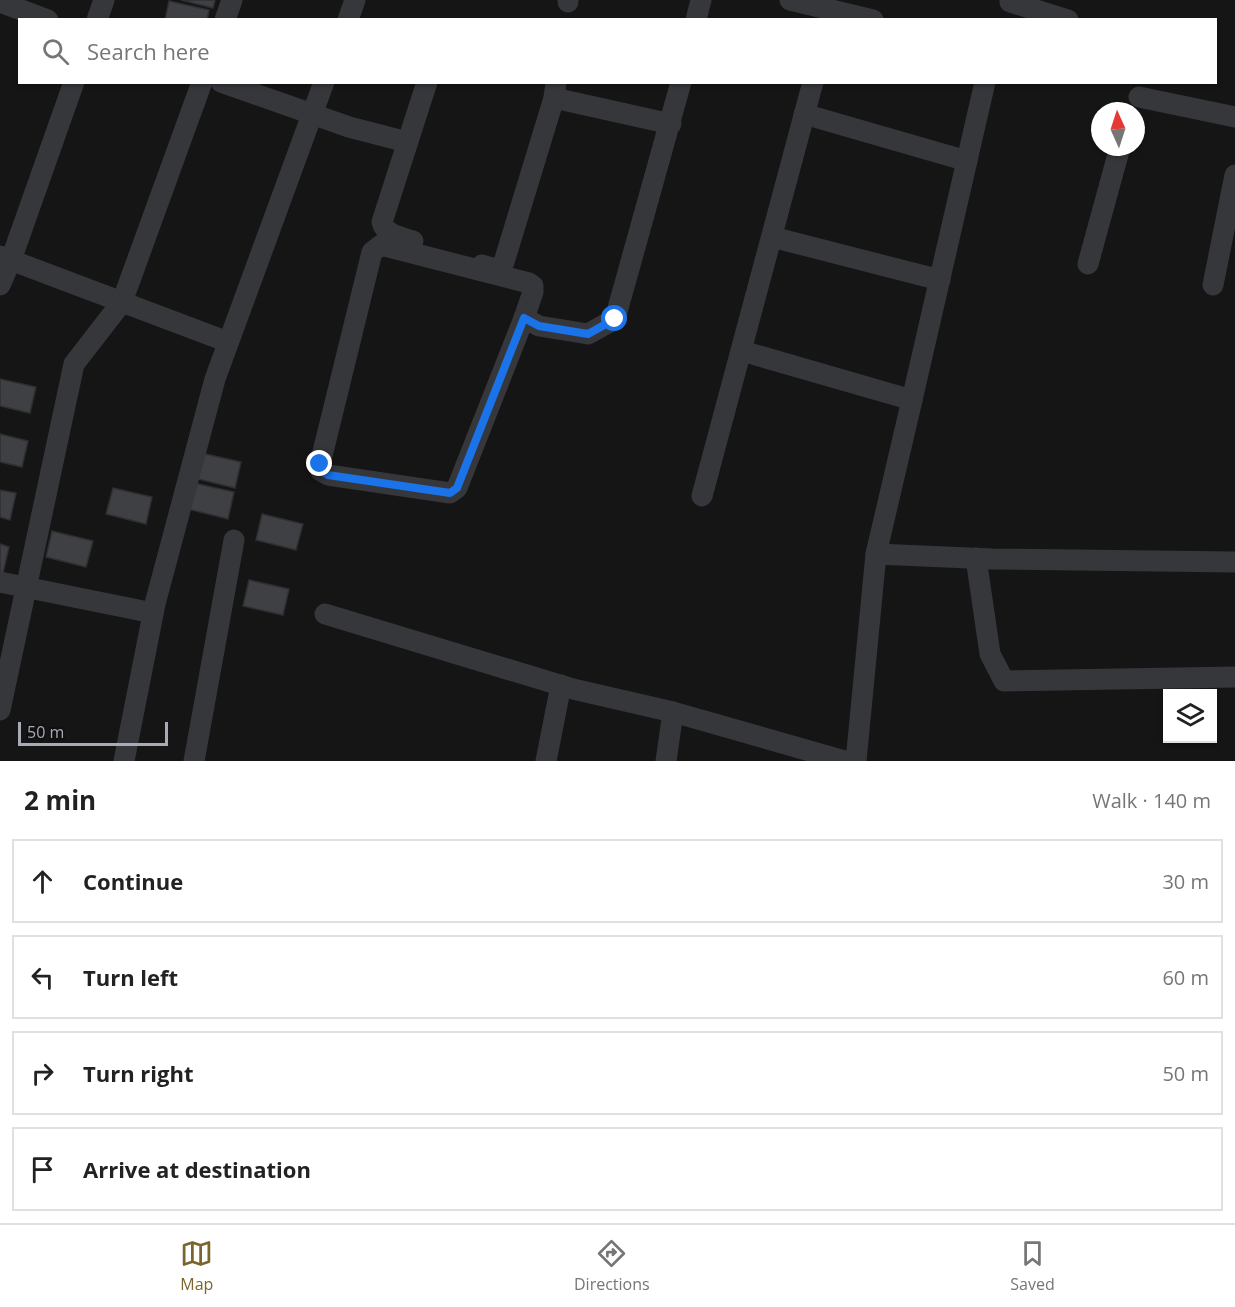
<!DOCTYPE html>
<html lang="en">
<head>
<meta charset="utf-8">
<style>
	:root { --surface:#fff; --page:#f6f6f6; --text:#222; --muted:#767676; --line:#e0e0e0; --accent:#7c642d }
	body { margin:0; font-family:"Open Sans",sans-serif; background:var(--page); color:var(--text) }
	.controls { position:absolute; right:18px; bottom:18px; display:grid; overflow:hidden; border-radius:0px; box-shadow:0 2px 4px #0004 }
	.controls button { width:54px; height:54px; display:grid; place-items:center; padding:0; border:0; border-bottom:2px solid var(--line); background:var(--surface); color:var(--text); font:30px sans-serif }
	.compass { position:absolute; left:1091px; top:102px; width:54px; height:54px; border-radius:50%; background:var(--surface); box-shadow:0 2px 4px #0004; rotate:357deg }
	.scale { position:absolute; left:18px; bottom:15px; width:150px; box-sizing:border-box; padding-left:6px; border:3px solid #a7abb6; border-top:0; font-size:16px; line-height:21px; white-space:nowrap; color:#a7abb6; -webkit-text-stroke:4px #101011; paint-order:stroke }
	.stop { position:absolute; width:18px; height:18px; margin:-14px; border:4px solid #1a73e8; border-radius:50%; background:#fff }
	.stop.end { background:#1a73e8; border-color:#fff; box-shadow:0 2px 6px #0008 }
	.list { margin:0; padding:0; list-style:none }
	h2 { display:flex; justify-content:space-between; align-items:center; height:78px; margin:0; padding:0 24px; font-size:26px }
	h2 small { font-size:20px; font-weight:400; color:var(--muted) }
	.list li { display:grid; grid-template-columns:39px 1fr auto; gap:18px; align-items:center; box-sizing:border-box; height:84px; margin:0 12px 12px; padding:0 12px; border:2px solid var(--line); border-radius:0px }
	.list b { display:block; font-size:22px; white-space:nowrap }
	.list em { font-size:20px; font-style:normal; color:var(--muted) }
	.icon { flex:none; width:33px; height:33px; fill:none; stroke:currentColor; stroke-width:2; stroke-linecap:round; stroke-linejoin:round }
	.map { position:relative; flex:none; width:1235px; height:761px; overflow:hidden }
	.search { position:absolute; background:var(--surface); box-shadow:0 2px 4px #0004; left:18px; right:18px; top:18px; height:66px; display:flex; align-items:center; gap:15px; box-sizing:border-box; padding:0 21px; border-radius:0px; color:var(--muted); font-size:22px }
	.sheet { height:462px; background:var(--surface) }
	nav { display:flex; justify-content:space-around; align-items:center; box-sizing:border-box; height:84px; border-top:2px solid var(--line); background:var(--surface); font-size:16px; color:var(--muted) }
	nav a { display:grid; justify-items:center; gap:3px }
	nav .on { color:var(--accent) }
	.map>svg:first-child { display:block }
	.building { fill:#3f4043; stroke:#2f2f32; stroke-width:1.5 }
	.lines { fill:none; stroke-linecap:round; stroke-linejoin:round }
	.street { stroke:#36373b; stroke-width:21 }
	.route { stroke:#1a73e8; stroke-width:8 }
</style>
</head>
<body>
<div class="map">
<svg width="1235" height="761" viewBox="0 0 1235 761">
	<rect width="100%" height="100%" fill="#151516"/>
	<g class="building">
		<path d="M181,0H215L213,8Z"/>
		<path d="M169,1L209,10L207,20H165Z"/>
		<path d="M0,379L36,387L30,413L0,406Z"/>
		<path d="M0,434L28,441L22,467L0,462Z"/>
		<path d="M201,453L241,462L235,488L194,478Z"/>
		<path d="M194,483L234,492L228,519L188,509Z"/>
		<path d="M113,488L152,497L146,524L106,514Z"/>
		<path d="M0,490L16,493L10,520L0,517Z"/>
		<path d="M262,514L303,524L296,550L256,540Z"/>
		<path d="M52,531L93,541L86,567L46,557Z"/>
		<path d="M0,544L9,547L3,573L0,572Z"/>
		<path d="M249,580L289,589L283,615L243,606Z"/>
	</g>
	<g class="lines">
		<g class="street">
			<path d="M790,0L873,20"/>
			<path d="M0,2L48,20"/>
			<path d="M568,2V0"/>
			<path d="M1010,2L1068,20"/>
			<path d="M97,20L104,0"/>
			<path d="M225,20L232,0"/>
			<path d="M348,20L355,0"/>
			<path d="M696,20L701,0"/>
			<path d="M221,82L349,127L407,142"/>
			<path d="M1139,97L1235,117"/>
			<path d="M554,98L671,124"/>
			<path d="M804,114L967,161"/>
			<path d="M772,237L940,280"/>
			<path d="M413,241C401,237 385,235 382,222L427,82"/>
			<path d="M381,245L529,283L533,286V292L524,318L457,488L450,493L328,475L321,471L320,464L372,252Z"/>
			<path d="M0,256L228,342"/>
			<path d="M1088,264L1120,147"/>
			<path d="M482,265C491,268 498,271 504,262L554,98L556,82"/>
			<path d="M0,285L11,260L74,82"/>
			<path d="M1213,285L1235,175"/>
			<path d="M524,318L539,326L588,334L615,319L681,82"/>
			<path d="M742,351L912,400L985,82"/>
			<path d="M702,496L813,82"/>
			<path d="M876,554L992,559L1235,562"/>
			<path d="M976,558L990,654L1004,681L1235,677"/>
			<path d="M0,582L153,613"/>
			<path d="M325,614L573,689L673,712"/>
			<path d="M0,710L74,364L122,302L202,82"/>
			<path d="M124,761L155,604L215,379L324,82"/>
			<path d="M194,761L234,540"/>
			<path d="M546,761L561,685"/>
			<path d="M666,761L673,712L845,761"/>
			<path d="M856,761L876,554L912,400"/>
		</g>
	</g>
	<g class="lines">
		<path class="route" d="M320,464L321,471L328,475L450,493L457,488L524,318L539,326L588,334L615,319"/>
	</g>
</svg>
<div class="controls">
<button><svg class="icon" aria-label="layers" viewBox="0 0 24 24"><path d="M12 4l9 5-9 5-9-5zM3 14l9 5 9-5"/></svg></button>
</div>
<svg class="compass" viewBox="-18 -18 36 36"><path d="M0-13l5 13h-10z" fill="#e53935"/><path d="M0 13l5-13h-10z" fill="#767676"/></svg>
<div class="scale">50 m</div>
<div class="stop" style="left:615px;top:319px"></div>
<div class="stop end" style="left:320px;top:464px"></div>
<div class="search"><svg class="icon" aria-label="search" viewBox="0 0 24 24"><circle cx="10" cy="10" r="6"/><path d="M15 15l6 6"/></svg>Search here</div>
</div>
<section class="sheet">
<h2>2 min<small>Walk · 140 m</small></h2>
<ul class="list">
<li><svg class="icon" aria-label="ahead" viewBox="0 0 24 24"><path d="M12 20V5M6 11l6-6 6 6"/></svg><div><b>Continue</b></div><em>30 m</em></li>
<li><svg class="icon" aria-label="left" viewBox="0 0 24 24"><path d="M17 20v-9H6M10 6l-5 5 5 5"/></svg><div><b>Turn left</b></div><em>60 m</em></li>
<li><svg class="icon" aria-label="right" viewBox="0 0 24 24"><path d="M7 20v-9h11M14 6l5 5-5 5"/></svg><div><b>Turn right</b></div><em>50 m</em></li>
<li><svg class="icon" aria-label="arrive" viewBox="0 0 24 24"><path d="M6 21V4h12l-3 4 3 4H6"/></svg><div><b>Arrive at destination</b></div></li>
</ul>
</section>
<nav>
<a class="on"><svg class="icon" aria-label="map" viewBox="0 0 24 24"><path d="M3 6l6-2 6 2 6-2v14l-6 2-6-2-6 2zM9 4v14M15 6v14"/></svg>Map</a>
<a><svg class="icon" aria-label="directions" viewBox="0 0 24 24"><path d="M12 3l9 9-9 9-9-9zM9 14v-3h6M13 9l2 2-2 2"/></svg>Directions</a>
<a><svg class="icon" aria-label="saved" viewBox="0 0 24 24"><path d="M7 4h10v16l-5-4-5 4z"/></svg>Saved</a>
</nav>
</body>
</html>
